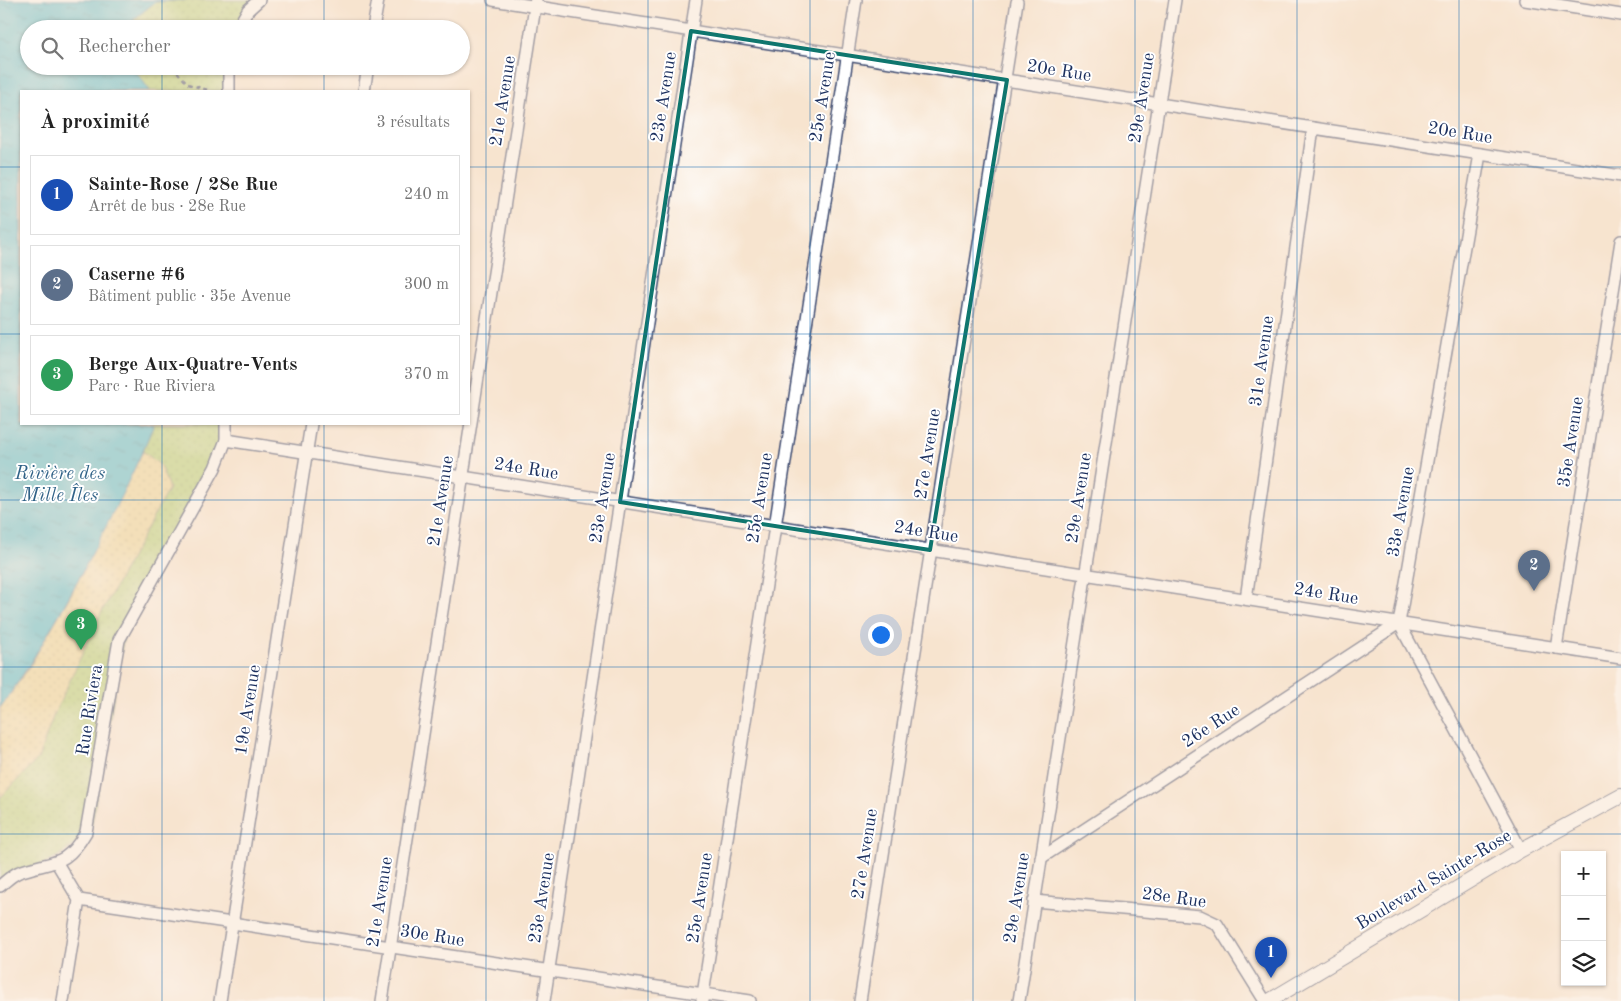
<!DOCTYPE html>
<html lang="fr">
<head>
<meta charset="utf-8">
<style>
	:root { --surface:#fff; --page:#f2f2f2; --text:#222; --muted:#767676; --line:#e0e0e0; --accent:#db2777 }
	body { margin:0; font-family:"Old Standard TT",serif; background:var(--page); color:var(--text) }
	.controls { position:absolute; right:15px; bottom:15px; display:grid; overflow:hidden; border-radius:0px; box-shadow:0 1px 4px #0004 }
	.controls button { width:45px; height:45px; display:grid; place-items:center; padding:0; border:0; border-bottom:1px solid var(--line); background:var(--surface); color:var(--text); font:25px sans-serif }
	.you { position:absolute; left:880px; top:634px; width:18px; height:18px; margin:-12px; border:4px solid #fff; border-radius:50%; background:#1a73e8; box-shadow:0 0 0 8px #1a73e833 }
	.badge { display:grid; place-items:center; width:32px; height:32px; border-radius:50%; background:var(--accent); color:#fff; font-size:16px; font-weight:700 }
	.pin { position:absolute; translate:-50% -41px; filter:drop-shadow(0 1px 2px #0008) }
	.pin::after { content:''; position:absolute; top:26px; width:18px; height:15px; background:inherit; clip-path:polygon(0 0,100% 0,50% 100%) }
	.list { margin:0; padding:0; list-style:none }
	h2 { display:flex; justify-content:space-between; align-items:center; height:65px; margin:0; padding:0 20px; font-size:21px }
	h2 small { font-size:16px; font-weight:400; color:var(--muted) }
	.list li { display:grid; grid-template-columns:32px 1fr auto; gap:15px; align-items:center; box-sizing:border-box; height:80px; margin:0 10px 10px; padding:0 10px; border:1px solid var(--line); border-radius:0px }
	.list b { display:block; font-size:19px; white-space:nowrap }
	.list p { margin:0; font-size:16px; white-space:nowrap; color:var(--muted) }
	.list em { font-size:16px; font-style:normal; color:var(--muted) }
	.icon { flex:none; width:28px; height:28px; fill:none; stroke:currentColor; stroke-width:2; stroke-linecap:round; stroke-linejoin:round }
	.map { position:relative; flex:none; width:1621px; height:1001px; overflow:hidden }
	.search { position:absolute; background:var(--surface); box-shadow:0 1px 4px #0004; left:20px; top:20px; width:450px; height:55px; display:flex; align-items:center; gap:12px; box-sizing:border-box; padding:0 18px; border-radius:28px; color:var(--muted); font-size:19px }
	.panel { position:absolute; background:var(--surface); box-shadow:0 1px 4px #0004; left:20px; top:90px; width:450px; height:335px; border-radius:0px }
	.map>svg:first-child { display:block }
	.grass { fill:url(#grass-dots); stroke:#68816c }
	.sand { fill:url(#sand-dots); stroke:#84847e }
	.water { fill:url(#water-ripples); stroke:#397899 }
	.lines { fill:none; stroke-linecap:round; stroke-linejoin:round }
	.minor-casing { stroke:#3c4a6f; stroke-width:14 }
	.tertiary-casing { stroke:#3c4a6f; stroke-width:16 }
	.path { stroke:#3c4a6f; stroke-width:2.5; stroke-dasharray:4 4; stroke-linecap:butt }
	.minor { stroke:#fff; stroke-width:11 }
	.tertiary { stroke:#fff; stroke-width:14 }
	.marked { fill:none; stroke:#0f766e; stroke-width:4; stroke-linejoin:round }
	.grid { fill:none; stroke:#1f6fb2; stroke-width:1; stroke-opacity:0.55 }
	.labels { text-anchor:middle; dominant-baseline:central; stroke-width:4; stroke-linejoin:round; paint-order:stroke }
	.street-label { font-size:18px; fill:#1b2f5e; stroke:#fff }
	.water-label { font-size:19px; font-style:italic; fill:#306287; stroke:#fff }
</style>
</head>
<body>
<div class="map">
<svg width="1621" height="1001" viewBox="0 0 1621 1001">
	<defs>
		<pattern id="grass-dots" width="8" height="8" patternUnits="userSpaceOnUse" patternTransform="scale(1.25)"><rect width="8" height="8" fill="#b5d37a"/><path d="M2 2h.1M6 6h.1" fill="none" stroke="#9bb56c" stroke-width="1.8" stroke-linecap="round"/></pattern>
		<pattern id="sand-dots" width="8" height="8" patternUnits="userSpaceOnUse" patternTransform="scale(1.25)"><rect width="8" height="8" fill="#eeda9e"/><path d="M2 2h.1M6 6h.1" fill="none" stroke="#ccbb8a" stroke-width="1.8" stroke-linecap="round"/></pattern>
		<pattern id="water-ripples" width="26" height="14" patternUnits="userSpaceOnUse" patternTransform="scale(1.25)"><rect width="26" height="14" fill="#57c0d4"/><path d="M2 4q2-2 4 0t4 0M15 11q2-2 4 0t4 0" fill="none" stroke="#479caf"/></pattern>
	</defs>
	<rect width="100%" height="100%" fill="#fff"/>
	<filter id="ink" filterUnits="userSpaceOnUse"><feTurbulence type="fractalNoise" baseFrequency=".02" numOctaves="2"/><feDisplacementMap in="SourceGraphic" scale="10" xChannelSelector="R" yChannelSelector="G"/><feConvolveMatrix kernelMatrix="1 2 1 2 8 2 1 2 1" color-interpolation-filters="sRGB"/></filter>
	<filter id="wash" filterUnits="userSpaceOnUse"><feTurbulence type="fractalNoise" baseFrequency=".0096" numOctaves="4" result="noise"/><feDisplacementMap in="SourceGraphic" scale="20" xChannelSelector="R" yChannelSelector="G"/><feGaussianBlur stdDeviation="1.12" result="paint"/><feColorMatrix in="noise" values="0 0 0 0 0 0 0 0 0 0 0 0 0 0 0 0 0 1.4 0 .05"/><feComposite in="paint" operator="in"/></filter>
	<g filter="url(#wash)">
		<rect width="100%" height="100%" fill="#f7e4cf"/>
		<g class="grass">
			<path d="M185,0H259L237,29H133L134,19L155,2Z"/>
			<path d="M132,66H229L228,91H150Z"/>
			<path d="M154,424H225V443L125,630L90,835L52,860L0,886V708L28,669L143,451Z"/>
		</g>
		<path class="sand" d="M143,451L160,465L169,488L101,613L53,717L38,759L0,798V708L28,669L74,589Z"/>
		<path class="water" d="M0,0H185L155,2L134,19L133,29H29V66H132L150,91H21V424H154C137,466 116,507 95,548C66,603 37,657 0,708Z"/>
	</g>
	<g filter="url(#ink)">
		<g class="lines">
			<g class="minor-casing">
				<g id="minor">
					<path d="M493,0L1621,176"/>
					<path d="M1525,0L1621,15"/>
					<path d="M237,29L248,10L259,0"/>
					<path d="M373,29L378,0"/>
					<path d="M229,91V66"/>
					<path d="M364,91L368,66"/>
					<path d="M1480,154L1399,623L1521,850"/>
					<path d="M226,440L1621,658"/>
					<path d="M1246,599L1313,128"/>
					<path d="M1556,648L1621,241"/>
					<path d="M1041,858L1399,623"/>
					<path d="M57,863L79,900L63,1001"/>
					<path d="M0,886C6,881 12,875 19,872C54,860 65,868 86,832L119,640L215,468L226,440V424"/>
					<path d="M79,900L750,1001"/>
					<path d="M1034,901L1200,916L1217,924L1265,1001"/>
					<path d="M220,1001L311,424"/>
					<path d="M382,1001L536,0"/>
					<path d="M544,1001L696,0"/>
					<path d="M702,1001L856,0"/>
					<path d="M860,1001L1017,2"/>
					<path d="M1019,1001L1175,0"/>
				</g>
			</g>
			<g class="tertiary-casing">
				<path id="tertiary" d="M1269,1001L1521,850L1621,796"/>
			</g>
			<path class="path" d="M172,66L188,84L211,91"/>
			<use href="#minor" class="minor"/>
			<use href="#tertiary" class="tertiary"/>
		</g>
	</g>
	<path d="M0 0H1621V1001H0ZM691,31L1007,80L930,550L620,502Z" fill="#f7e4cf" fill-opacity=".55" fill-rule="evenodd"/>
	<path class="marked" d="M691,31L1007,80L930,550L620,502Z"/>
	<path class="grid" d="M162,0V29M324,0V29M486,0V1001M648,0V1001M810,0V1001M973,0V1001M1135,0V1001M1297,0V1001M1459,0V1001M162,66V91M324,66V91M0,167H21M469,167H1621M0,334H21M469,334H1621M162,424V1001M324,424V1001M0,500H1621M0,667H1621M0,834H1621"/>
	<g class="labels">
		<g class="street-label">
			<text transform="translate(1059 71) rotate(9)">20e Rue</text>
			<text transform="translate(664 97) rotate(-81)">23e Avenue</text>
			<text transform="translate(823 97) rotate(-81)">25e Avenue</text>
			<text transform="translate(1142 98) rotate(-81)">29e Avenue</text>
			<text transform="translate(503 101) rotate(-81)">21e Avenue</text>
			<text transform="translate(1460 133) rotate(9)">20e Rue</text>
			<text transform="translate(1262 361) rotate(-82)">31e Avenue</text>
			<text transform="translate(1571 442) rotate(-81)">35e Avenue</text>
			<text transform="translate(928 454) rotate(-81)">27e Avenue</text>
			<text transform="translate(526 469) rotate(9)">24e Rue</text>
			<text transform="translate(603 498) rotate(-81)">23e Avenue</text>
			<text transform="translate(760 498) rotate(-81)">25e Avenue</text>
			<text transform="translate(1079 498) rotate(-81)">29e Avenue</text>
			<text transform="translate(441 501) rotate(-81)">21e Avenue</text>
			<text transform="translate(1401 512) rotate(-80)">33e Avenue</text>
			<text transform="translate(926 532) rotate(9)">24e Rue</text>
			<text transform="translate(1326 594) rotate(9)">24e Rue</text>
			<text transform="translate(90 710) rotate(-81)">Rue Riviera</text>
			<text transform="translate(248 710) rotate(-81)">19e Avenue</text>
			<text transform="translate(1211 726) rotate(-33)">26e Rue</text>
			<text transform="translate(865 854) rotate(-81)">27e Avenue</text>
			<text transform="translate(1434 880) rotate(-31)">Boulevard Sainte-Rose</text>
			<text transform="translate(542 898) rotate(-81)">23e Avenue</text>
			<text transform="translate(700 898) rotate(-81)">25e Avenue</text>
			<text transform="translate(1017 898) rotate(-81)">29e Avenue</text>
			<text transform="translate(1174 898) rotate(8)">28e Rue</text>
			<text transform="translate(380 902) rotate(-81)">21e Avenue</text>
			<text transform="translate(432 936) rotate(9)">30e Rue</text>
		</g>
		<g class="water-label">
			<text x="60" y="474">Rivière des<tspan x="60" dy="22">Mille Îles</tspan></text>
		</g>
	</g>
</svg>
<div class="controls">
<button>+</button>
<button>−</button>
<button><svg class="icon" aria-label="layers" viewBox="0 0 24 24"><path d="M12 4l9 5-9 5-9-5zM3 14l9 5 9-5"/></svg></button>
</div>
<div class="you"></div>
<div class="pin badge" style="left:1271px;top:978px;background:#1a4fb4">1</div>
<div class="pin badge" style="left:1534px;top:591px;background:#5c6f8a">2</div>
<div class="pin badge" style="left:81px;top:650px;background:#2e9e5b">3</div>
<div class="search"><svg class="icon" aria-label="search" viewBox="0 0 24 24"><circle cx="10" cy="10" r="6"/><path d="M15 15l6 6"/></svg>Rechercher</div>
<section class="panel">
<h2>À proximité<small>3 résultats</small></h2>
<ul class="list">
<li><span class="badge" style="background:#1a4fb4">1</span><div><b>Sainte-Rose / 28e Rue</b><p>Arrêt de bus · 28e Rue</p></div><em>240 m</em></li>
<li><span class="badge" style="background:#5c6f8a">2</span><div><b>Caserne #6</b><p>Bâtiment public · 35e Avenue</p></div><em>300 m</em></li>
<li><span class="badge" style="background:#2e9e5b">3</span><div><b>Berge Aux-Quatre-Vents</b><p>Parc · Rue Riviera</p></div><em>370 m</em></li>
</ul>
</section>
</div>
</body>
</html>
